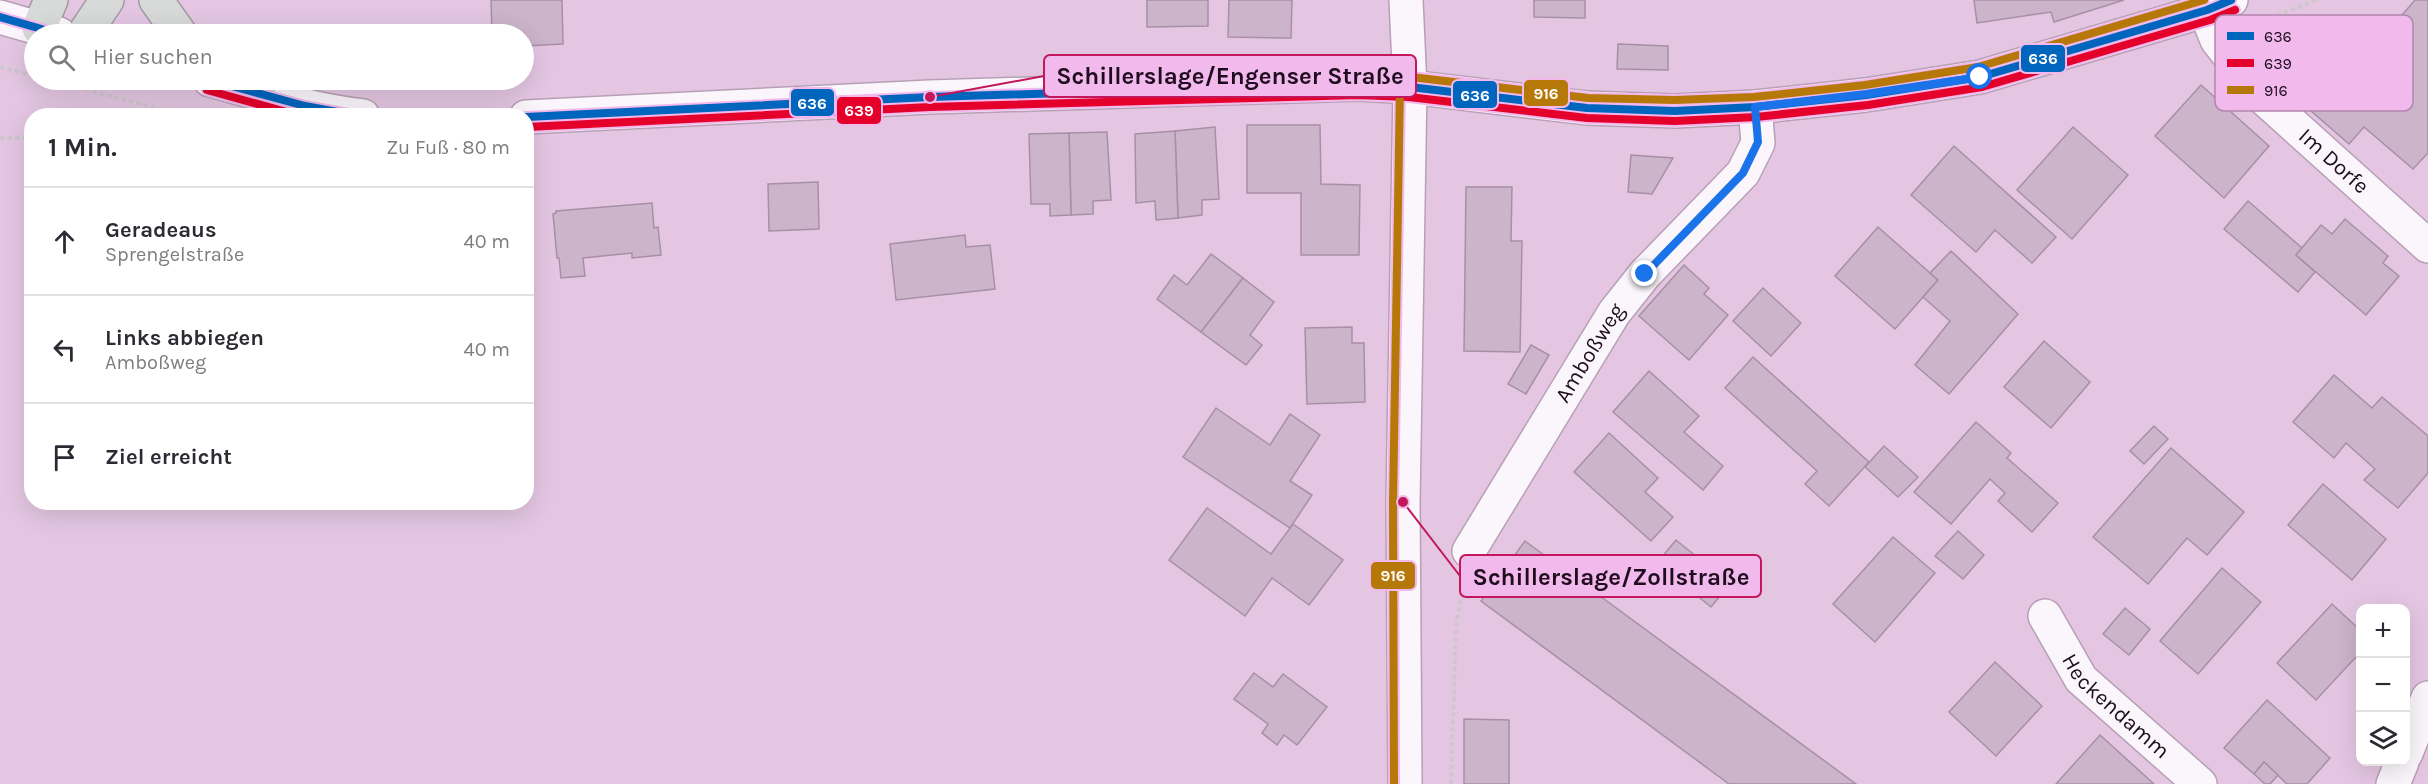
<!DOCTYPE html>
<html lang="de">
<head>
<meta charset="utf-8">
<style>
	:root { --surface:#fff; --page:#f2f2f3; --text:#2b2b33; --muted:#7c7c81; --line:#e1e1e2 }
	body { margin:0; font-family:Karla,sans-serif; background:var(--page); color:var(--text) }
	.controls { position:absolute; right:18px; bottom:18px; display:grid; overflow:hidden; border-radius:12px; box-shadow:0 6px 24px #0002 }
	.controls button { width:54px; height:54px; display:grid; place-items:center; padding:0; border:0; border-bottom:2px solid var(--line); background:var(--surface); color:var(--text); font:30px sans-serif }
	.stop { position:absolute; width:18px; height:18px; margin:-14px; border:4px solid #1a73e8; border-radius:50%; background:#fff }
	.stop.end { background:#1a73e8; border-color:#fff; box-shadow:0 2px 6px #0008 }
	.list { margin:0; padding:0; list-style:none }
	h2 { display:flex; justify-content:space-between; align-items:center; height:78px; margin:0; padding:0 24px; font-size:26px }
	h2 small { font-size:20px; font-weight:400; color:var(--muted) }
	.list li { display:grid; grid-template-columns:39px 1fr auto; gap:18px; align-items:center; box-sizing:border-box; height:108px; padding:0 24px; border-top:2px solid var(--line) }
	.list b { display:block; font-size:22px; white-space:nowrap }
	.list p { margin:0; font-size:20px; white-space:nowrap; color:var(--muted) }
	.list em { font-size:20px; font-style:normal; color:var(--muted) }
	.icon { flex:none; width:33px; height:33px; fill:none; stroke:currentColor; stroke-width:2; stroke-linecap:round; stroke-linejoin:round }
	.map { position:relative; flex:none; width:2428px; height:784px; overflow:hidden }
	.search { position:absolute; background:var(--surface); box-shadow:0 6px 24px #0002; left:24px; top:24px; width:510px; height:66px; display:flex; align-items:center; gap:15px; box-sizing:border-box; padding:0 21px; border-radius:33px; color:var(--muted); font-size:22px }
	.panel { position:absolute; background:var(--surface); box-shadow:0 6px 24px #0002; left:24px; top:108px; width:510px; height:402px; border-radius:24px }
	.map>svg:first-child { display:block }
	.building { fill:#ccb4ca; stroke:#a790a6; stroke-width:1.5 }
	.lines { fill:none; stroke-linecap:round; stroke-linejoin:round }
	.street-casing { stroke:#b7a0b5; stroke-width:36 }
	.secondary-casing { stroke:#b7a0b5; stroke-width:36 }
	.highway-casing { stroke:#a19ba2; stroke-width:36 }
	.path { stroke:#d0c6ce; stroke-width:4; stroke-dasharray:4.5 3; stroke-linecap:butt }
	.street { stroke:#fbf6fb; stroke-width:33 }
	.secondary { stroke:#fbf6fb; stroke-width:33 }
	.highway { stroke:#d7dad9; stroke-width:33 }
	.bus-1-casing { stroke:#f1b9ec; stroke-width:12 }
	.bus-2-casing { stroke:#f1b9ec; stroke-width:12 }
	.bus-3-casing { stroke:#f1b9ec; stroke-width:12 }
	.bus-1 { stroke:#0065bd; stroke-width:8 }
	.bus-2 { stroke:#e4002b; stroke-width:8 }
	.bus-3 { stroke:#b67809; stroke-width:8 }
	.route { stroke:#1a73e8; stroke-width:8 }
	.labels { text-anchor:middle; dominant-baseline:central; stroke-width:4.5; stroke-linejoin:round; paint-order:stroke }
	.street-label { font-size:22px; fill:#1f0c1e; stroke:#f1b9ec }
	.key { fill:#f1b9ec; stroke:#b285ae; stroke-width:1.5 }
	.key-label { font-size:16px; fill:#1f0c1e }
	.leader { fill:none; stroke:#c2185b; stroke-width:2 }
	.callout-dot { fill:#c2185b; stroke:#f1b9ec; stroke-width:2 }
	.callout { fill:#f1b9ec; stroke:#c2185b; stroke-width:2 }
	.callout-label { font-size:24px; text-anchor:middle; font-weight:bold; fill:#1f0c1e }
	.line-badge { stroke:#f1b9ec; stroke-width:2 }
	.badge-label { font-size:16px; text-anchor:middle; font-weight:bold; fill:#fff }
</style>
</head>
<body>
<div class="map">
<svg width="2428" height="784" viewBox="0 0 2428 784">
	<rect width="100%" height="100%" fill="#e4c6e2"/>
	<g class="building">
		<path d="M491,0H562L563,44L524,46V34H492Z"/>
		<path d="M1147,0H1208V26L1147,27Z"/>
		<path d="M1229,0H1292L1291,38L1228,37Z"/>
		<path d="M1534,0H1585V18L1534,17Z"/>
		<path d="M1974,0H2124L2054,22L2051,12L1977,23Z"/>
		<path d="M2415,0H2428V153L2413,169L2364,127L2349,144L2273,78L2310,34L2386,99L2410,71L2378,43Z"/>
		<path d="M1618,44L1668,46V70L1617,69Z"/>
		<path d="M2201,85L2269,146L2224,198L2155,136Z"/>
		<path d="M1247,125H1320L1321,184L1360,185L1359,255H1301V193H1247Z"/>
		<path d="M1215,127L1219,199L1202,200V215L1178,218L1175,131Z"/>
		<path d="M2073,127L2128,175L2072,239L2017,190Z"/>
		<path d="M1175,131L1178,218L1156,220L1155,201L1136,203L1135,134Z"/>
		<path d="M1107,132L1111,200L1093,201V214L1071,215L1069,133Z"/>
		<path d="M1069,133L1071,215L1050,216V204H1031L1029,134Z"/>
		<path d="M1954,146L2056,237L2032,263L1995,230L1976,252L1911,195Z"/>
		<path d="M1631,155L1673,158L1652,194L1628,192Z"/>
		<path d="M818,182L819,229L769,231L768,184Z"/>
		<path d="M1466,187H1512L1511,241H1522L1520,352L1464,351Z"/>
		<path d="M2248,201L2302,248L2296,255L2315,272L2298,292L2224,229Z"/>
		<path d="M652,203L654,228L658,227L661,255L632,258V253L583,258L585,276L561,278L559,258H557L553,214L556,213V211Z"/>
		<path d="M2345,219L2388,256L2383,263L2399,276L2366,315L2296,255L2321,225L2332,234Z"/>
		<path d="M1878,227L1938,280L1895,329L1835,276Z"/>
		<path d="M965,235L966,247L990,245L995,289L896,300L890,244Z"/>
		<path d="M1951,251L2018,314L1949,394L1915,365L1950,321L1923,297L1938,280L1930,273Z"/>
		<path d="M1211,254L1243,278L1201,332L1157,299L1174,275L1187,285Z"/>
		<path d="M1684,265L1709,288L1704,294L1728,315L1689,360L1639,316Z"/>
		<path d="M1243,278L1274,302L1250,335L1262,345L1246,365L1201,332Z"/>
		<path d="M1763,288L1801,323L1771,356L1733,321Z"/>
		<path d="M1352,327V343H1364L1365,402L1307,404L1305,328Z"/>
		<path d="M2044,341L2090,382L2051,428L2004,387Z"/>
		<path d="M1531,345L1549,355L1526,394L1508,384Z"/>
		<path d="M1753,357L1869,462L1829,506L1805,484L1817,471L1725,388Z"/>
		<path d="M1649,371L1699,416L1684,432L1723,466L1703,490L1613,412Z"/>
		<path d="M2334,375L2372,408L2382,397L2428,436V473L2398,508L2364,480L2375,469L2346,443L2334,458L2293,422Z"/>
		<path d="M1216,408L1270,445L1290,414L1320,435L1290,481L1312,495L1290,528L1183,457Z"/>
		<path d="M1976,422L2011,453L2007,458L2058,503L2032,532L1998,501L2005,493L1990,479L1951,524L1914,492Z"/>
		<path d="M2154,426L2168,439L2144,464L2130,451Z"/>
		<path d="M1609,433L1658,478L1645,492L1673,517L1651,541L1574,472Z"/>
		<path d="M1884,446L1918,477L1898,497L1865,467Z"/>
		<path d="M2171,448L2244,512L2207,555L2187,538L2148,584L2093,537Z"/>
		<path d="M2323,484L2386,539L2352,580L2288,525Z"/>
		<path d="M1207,508L1271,554L1293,524L1343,560L1309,605L1272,578L1245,616L1169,560Z"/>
		<path d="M1958,531L1984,555L1963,579L1935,556Z"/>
		<path d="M1893,537L1935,573L1875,642L1833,604Z"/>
		<path d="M1676,540L1730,584L1711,607L1657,563Z"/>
		<path d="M1525,541L1856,784H1729L1481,601Z"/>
		<path d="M2222,568L2261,602L2198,674L2160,641Z"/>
		<path d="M2332,604L2360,630V663L2355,658L2316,700L2277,663Z"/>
		<path d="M2125,608L2150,629L2129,655L2103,634Z"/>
		<path d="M1995,662L2042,706L1996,756L1949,712Z"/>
		<path d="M1254,673L1273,687L1283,674L1327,707L1297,745L1284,735L1277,745L1262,733L1268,724L1234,699Z"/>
		<path d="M2267,700L2330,758L2307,784H2287L2264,762L2254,774L2224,748Z"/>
		<path d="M1464,719L1509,720V784H1464Z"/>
		<path d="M2100,735L2154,784H2056Z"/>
		<path d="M2264,762L2278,775L2270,784H2265L2254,774Z"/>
	</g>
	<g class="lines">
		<g class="street-casing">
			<g id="street">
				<path d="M1406,0L1410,87"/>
				<path id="s1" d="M2201,0L2217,40L2258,93L2428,246"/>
				<path id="s2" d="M1469,551L1614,313L1645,274L1743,173L1758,143L1755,107"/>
				<path id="s3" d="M2045,616L2081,679L2200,784"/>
				<path d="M2406,753L2428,698"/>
				<path d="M2393,784L2402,762"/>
			</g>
		</g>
		<g class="secondary-casing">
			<g id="secondary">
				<path d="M0,17L59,34"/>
				<path d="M210,80C261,94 310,110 363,116"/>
				<path d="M526,117L930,97L1358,84L1410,87L1587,108L1675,111L1755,107L1866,95L1980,77L2207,10L2231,0"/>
				<path d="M1405,784L1403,502L1410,87"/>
			</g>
		</g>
		<g class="highway-casing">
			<g id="highway">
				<path d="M156,0L180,34"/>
				<path d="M39,28L51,0"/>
				<path d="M84,34L107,0"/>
				<path d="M239,80L259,94"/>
			</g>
		</g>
		<g class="path">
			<path d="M2256,24L2316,0"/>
			<path d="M0,67L34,76"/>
			<path d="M49,80L187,116"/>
			<path d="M0,138H32"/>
			<path d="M1451,784L1456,628L1463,584"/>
		</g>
		<use href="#street" class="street"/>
		<use href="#secondary" class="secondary"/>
		<use href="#highway" class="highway"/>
		<g class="bus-1-casing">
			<g id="bus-1">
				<path d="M0,17L59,34"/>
				<path d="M210,80L305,106L359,116"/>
				<path d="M526,117L930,97L1358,84L1410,87L1587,108L1675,111L1755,107L1866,95L1980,77L2207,10L2231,0"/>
			</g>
		</g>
		<g class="bus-2-casing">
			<g id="bus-2">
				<path d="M207,90L301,116"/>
				<path d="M527,127L930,107L1358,95L1409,97L1587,118L1675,121L1756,117L1868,105L1982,87L2210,20L2235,10"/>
			</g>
		</g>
		<g class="bus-3-casing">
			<path id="bus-3" d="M1394,784L1393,502L1400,87L1403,79L1411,77L1588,98L1675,100L1754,97L1865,85L1978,67L2204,0"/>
		</g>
		<use href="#bus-1" class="bus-1"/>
		<use href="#bus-2" class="bus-2"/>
		<use href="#bus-3" class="bus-3"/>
	</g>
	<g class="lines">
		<path class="route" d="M1645,274L1743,173L1758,142L1755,107L1866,94L1980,77"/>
	</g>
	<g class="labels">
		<g class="street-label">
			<text stroke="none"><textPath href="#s1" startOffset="212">Im Dorfe</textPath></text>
			<text stroke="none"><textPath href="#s2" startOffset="232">Amboßweg</textPath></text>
			<text stroke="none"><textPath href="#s3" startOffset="116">Heckendamm</textPath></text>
		</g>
	</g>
	<rect x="2215" y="15" width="198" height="96" rx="9" class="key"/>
	<rect x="2227" y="32" width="27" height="8" fill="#0065bd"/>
	<rect x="2227" y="59" width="27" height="8" fill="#e4002b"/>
	<rect x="2227" y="86" width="27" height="8" fill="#b67809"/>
	<g class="key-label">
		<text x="2264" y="42">636</text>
		<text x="2264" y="69">639</text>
		<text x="2264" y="96">916</text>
	</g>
	<path class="leader" d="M930 97L1044 76M1403 502L1460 576"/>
	<g class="callout-dot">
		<circle cx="930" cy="97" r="6"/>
		<circle cx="1403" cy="502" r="6"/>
	</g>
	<g class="callout">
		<rect x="1044" y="55" width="372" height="42" rx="6"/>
		<rect x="1460" y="555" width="301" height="42" rx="6"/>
	</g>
	<g class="callout-label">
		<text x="1230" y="84">Schillerslage/Engenser Straße</text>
		<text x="1611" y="585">Schillerslage/Zollstraße</text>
	</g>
	<g class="line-badge">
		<rect x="2020" y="44" width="46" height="29" rx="6" fill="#0065bd"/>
		<rect x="1523" y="79" width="46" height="28" rx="6" fill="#b67809"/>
		<rect x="1452" y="80" width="46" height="29" rx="6" fill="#0065bd"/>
		<rect x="790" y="88" width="45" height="29" rx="6" fill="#0065bd"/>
		<rect x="836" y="96" width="46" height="29" rx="6" fill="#e4002b"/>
		<rect x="1370" y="561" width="46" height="29" rx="6" fill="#b67809"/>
	</g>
	<g class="badge-label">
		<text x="2043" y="64">636</text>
		<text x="1546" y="99">916</text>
		<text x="1475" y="101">636</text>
		<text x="812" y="109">636</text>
		<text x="859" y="116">639</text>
		<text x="1393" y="581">916</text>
	</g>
</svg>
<div class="controls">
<button>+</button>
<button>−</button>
<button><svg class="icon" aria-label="layers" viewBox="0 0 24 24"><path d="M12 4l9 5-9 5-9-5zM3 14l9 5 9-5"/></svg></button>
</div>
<div class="stop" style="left:1980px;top:77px"></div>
<div class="stop end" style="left:1645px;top:274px"></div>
<div class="search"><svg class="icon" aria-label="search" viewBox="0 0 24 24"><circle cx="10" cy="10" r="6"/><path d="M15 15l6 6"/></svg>Hier suchen</div>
<section class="panel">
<h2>1 Min.<small>Zu Fuß · 80 m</small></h2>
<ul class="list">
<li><svg class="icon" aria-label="ahead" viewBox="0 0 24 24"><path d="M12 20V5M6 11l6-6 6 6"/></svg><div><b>Geradeaus</b><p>Sprengelstraße</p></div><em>40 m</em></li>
<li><svg class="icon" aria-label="left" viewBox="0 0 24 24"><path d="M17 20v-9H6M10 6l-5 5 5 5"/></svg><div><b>Links abbiegen</b><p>Amboßweg</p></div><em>40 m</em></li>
<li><svg class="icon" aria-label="arrive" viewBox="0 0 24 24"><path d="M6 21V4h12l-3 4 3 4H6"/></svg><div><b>Ziel erreicht</b></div></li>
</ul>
</section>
</div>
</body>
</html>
